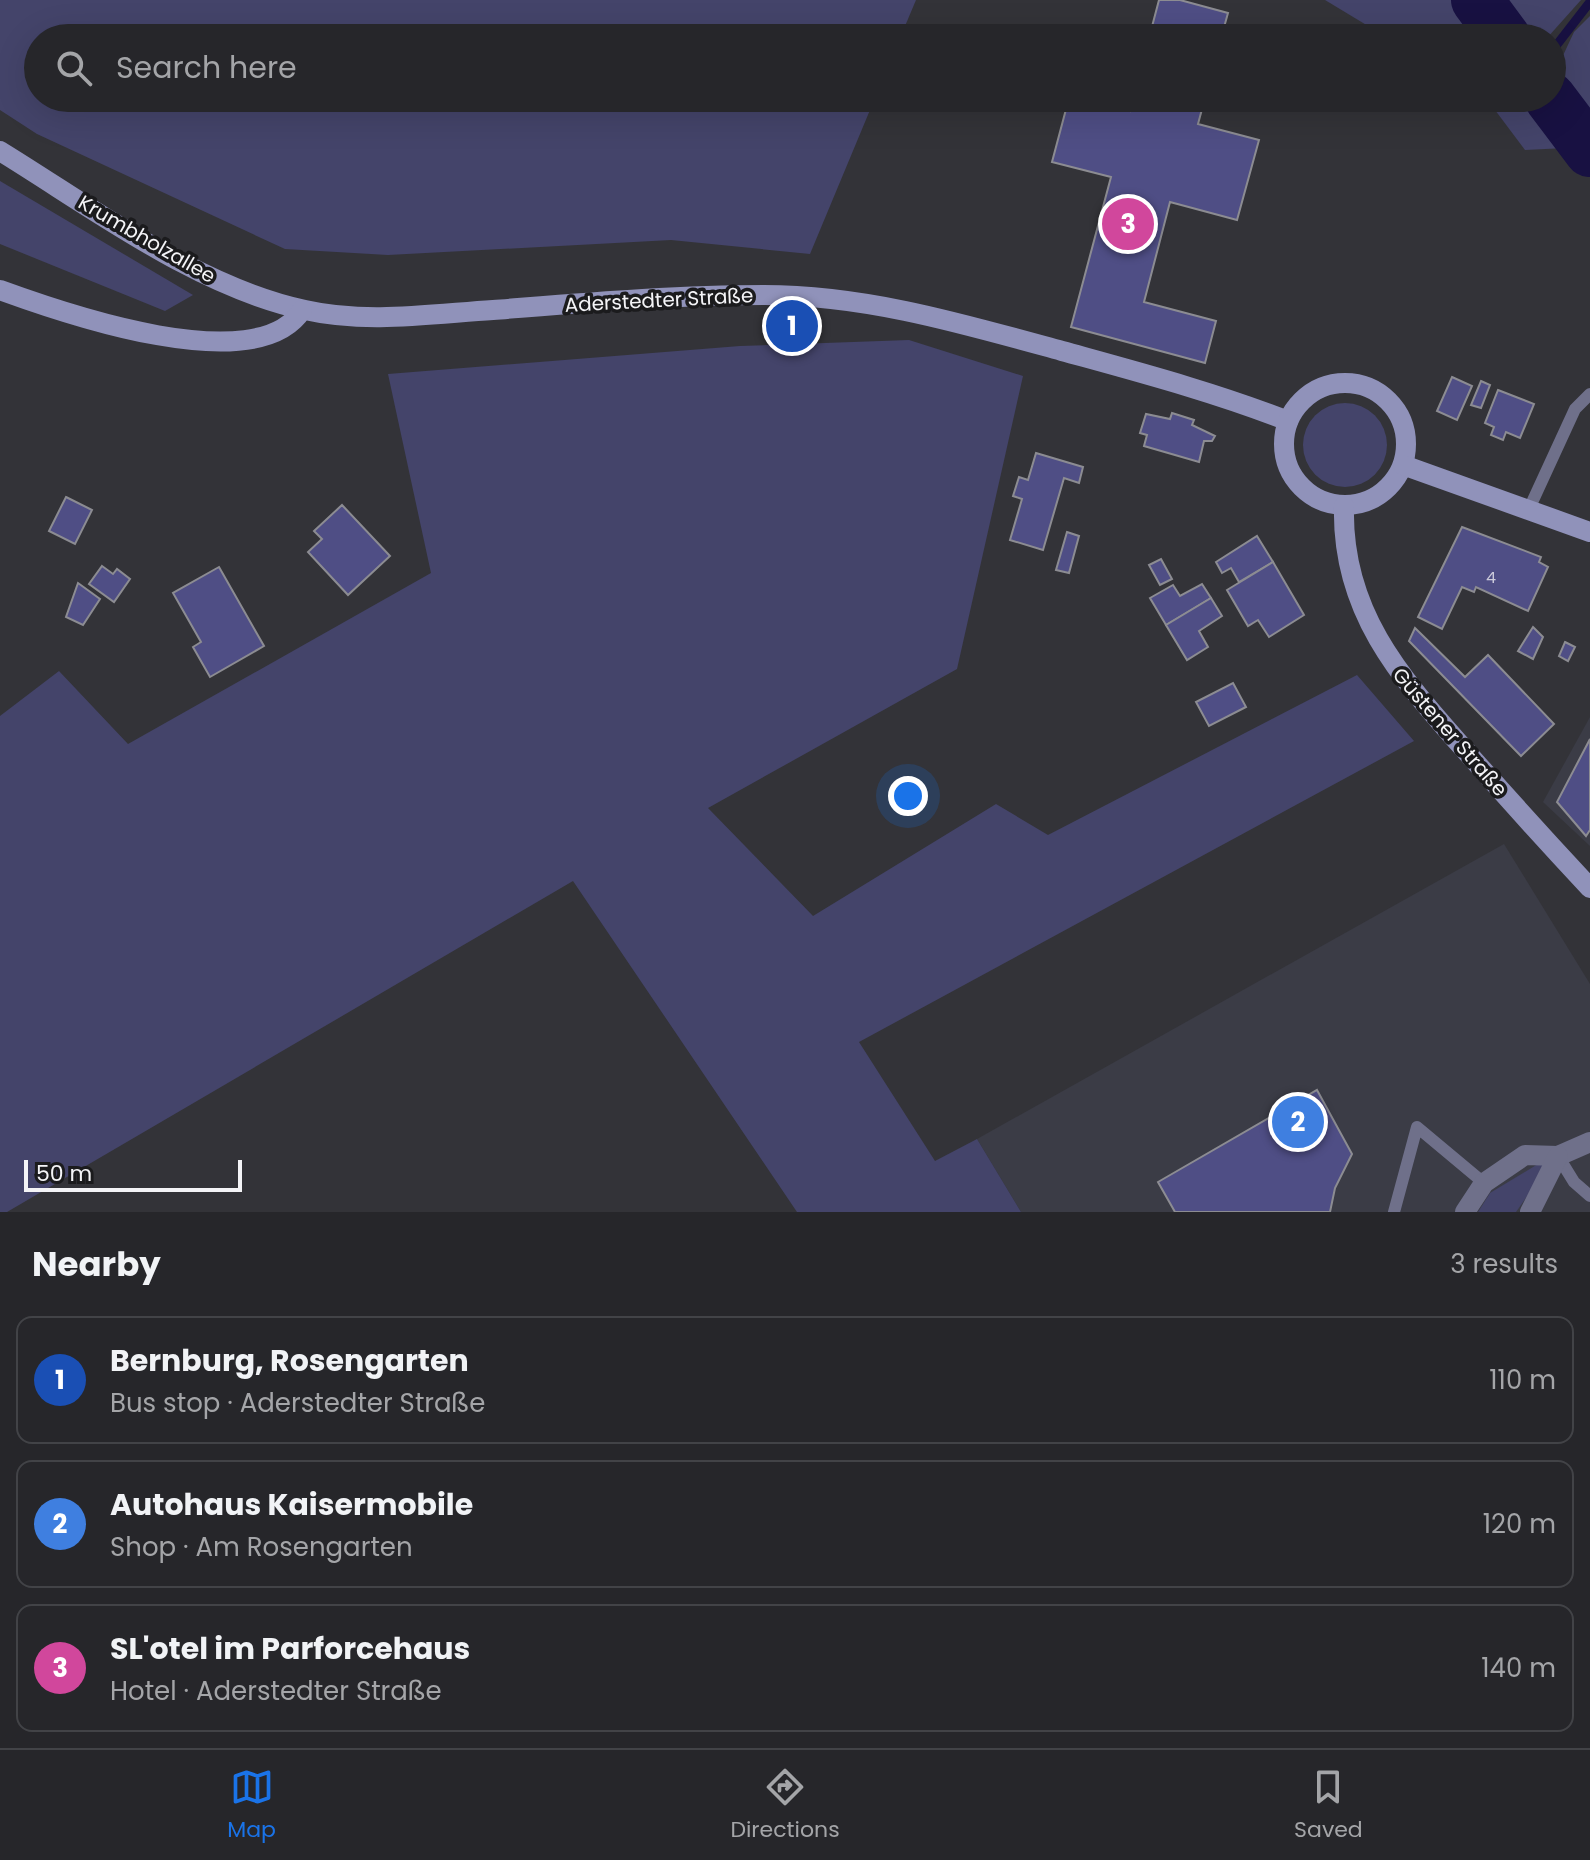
<!DOCTYPE html>
<html lang="en">
<head>
<meta charset="utf-8">
<style>
	:root { --surface:#26262a; --page:#2e2e32; --text:#f1f3f6; --muted:#a4a5a8; --line:#424347; --accent:#1a73e8 }
	body { margin:0; font-family:Poppins,sans-serif; background:var(--page); color:var(--text) }
	.scale { position:absolute; left:24px; bottom:20px; width:218px; box-sizing:border-box; padding-left:8px; border:4px solid #f4f4f7; border-top:0; font-size:22px; line-height:28px; white-space:nowrap; color:#f4f4f7; -webkit-text-stroke:6px #1b1b1d; paint-order:stroke }
	.you { position:absolute; left:908px; top:796px; width:28px; height:28px; margin:-20px; border:6px solid #fff; border-radius:50%; background:#1a73e8; box-shadow:0 0 0 12px #1a73e833 }
	.badge { display:grid; place-items:center; width:52px; height:52px; border-radius:50%; background:var(--accent); color:#fff; font-size:26px; font-weight:700 }
	.pin { position:absolute; translate:-50% -50%; border:4px solid #fff; box-shadow:0 2px 8px #0006 }
	.list { margin:0; padding:0; list-style:none }
	h2 { display:flex; justify-content:space-between; align-items:center; height:104px; margin:0; padding:0 32px; font-size:34px }
	h2 small { font-size:26px; font-weight:400; color:var(--muted) }
	.list li { display:grid; grid-template-columns:52px 1fr auto; gap:24px; align-items:center; box-sizing:border-box; height:128px; margin:0 16px 16px; padding:0 16px; border:2px solid var(--line); border-radius:16px }
	.list b { display:block; font-size:30px; white-space:nowrap }
	.list p { margin:0; font-size:26px; white-space:nowrap; color:var(--muted) }
	.list em { font-size:26px; font-style:normal; color:var(--muted) }
	.icon { flex:none; width:44px; height:44px; fill:none; stroke:currentColor; stroke-width:2; stroke-linecap:round; stroke-linejoin:round }
	.map { position:relative; flex:none; width:1590px; height:1212px; overflow:hidden }
	.search { position:absolute; background:var(--surface); box-shadow:0 8px 32px #0002; left:24px; right:24px; top:24px; height:88px; display:flex; align-items:center; gap:20px; box-sizing:border-box; padding:0 28px; border-radius:44px; color:var(--muted); font-size:30px }
	.sheet { height:536px; background:var(--surface) }
	nav { display:flex; justify-content:space-around; align-items:center; box-sizing:border-box; height:112px; border-top:2px solid var(--line); background:var(--surface); font-size:22px; color:var(--muted) }
	nav a { display:grid; justify-items:center; gap:4px }
	nav .on { color:var(--accent) }
	.map>svg:first-child { display:block }
	.built { fill:#3b3c46 }
	.green { fill:#44446a }
	.lines { fill:none; stroke-linecap:round; stroke-linejoin:round }
	.stream { stroke:#181142; stroke-width:9 }
	.river { stroke:#181142; stroke-width:52 }
	.building { fill:#4f4e85; stroke:#8c8c92; stroke-width:2 }
	.lane { stroke:#6f708a; stroke-width:12 }
	.street { stroke:#6f708a; stroke-width:20 }
	.secondary { stroke:#9092ba; stroke-width:20 }
	.labels { text-anchor:middle; dominant-baseline:central; stroke-width:7; stroke-linejoin:round; paint-order:stroke }
	.number-label { font-size:16px; fill:#cbcada }
	.street-label { font-size:20px; fill:#f4f4f7; stroke:#1b1b1d }
</style>
</head>
<body>
<div class="map">
<svg width="1590" height="1212" viewBox="0 0 1590 1212">
	<rect width="100%" height="100%" fill="#333338"/>
	<g class="built">
		<path d="M1590,717V846L1543,802Z"/>
		<path d="M1504,844L1590,984V1212H1021L977,1139Z"/>
	</g>
	<g class="green">
		<path d="M0,0H916L900,38H38V98H875L810,254L671,240L388,255L285,249L37,134L0,110Z"/>
		<path d="M1325,0H1581L1547,38H1388Z"/>
		<path d="M1590,16V175L1566,121L1553,77L1574,32Z"/>
		<path d="M1486,98H1543L1566,148L1525,150Z"/>
		<path d="M0,181L193,295L165,311L0,244Z"/>
		<path d="M909,340L1023,376L957,669L708,808L813,916L996,804L1048,835L1357,675L1414,741L859,1042L935,1161L977,1139L1021,1212H797L573,881L7,1212H0V716L59,671L128,744L431,573L388,374L740,346Z"/>
		<circle cx="1345" cy="445" r="42"/>
		<path d="M1538,1164L1548,1166L1516,1212H1478L1490,1193Z"/>
	</g>
	<g class="lines">
		<path class="stream" d="M1552,51L1590,2"/>
		<g class="river">
			<path d="M1477,0L1505,38"/>
			<path d="M1550,98L1590,151"/>
		</g>
	</g>
	<g class="building">
		<path d="M1159,0H1180L1228,13L1221,38H1149Z"/>
		<path d="M1069,98L1130,111L1133,98H1205L1198,124L1259,140L1237,220L1170,202L1144,302L1216,321L1205,363L1071,327L1111,177L1052,162Z"/>
		<path d="M1452,377L1472,386L1457,420L1437,411Z"/>
		<path d="M1481,381L1490,385L1481,408L1471,405Z"/>
		<path d="M1498,390L1534,404L1520,438L1506,432L1503,440L1491,435L1494,427L1485,423Z"/>
		<path d="M1172,413L1194,420L1192,425L1215,436L1212,441H1204L1199,462L1144,446L1147,435L1140,433L1146,414L1170,419Z"/>
		<path d="M1036,453L1083,467L1079,483L1064,478L1043,550L1010,540L1022,499L1013,496L1019,477L1028,480Z"/>
		<path d="M66,497L92,510L75,544L49,531Z"/>
		<path d="M342,505L390,556L348,595L308,552L322,539L314,531Z"/>
		<path d="M1462,527L1541,557L1539,562L1548,567L1528,611L1476,587L1474,592L1462,587L1442,629L1418,617Z"/>
		<path d="M1067,532L1079,536L1069,573L1056,570Z"/>
		<path d="M1257,536L1273,562L1239,582L1231,568L1222,573L1216,562Z"/>
		<path d="M1161,559L1172,579L1160,585L1149,565Z"/>
		<path d="M1273,562L1304,615L1269,637L1258,620L1248,626L1227,590Z"/>
		<path d="M102,566L113,574L117,569L130,579L114,602L89,584Z"/>
		<path d="M219,567L264,646L210,677L193,647L201,642L173,593Z"/>
		<path d="M78,583L100,599L83,625L66,617Z"/>
		<path d="M1202,584L1211,598L1166,625L1150,598L1173,585L1180,596Z"/>
		<path d="M1211,598L1222,616L1199,631L1208,647L1187,660L1166,625Z"/>
		<path d="M1533,627L1543,637L1533,659L1518,651Z"/>
		<path d="M1415,628L1465,677L1488,655L1554,724L1521,756L1409,641Z"/>
		<path d="M1565,642L1575,647L1568,661L1559,656Z"/>
		<path d="M1233,683L1246,707L1209,726L1196,702Z"/>
		<path d="M1590,739V830L1586,836L1557,802Z"/>
		<path d="M1317,1090L1352,1154L1335,1188L1330,1212H1175L1158,1182Z"/>
	</g>
	<g class="lines">
		<g class="lane">
			<path d="M1529,509L1575,409L1590,394"/>
			<path d="M1558,1156L1574,1182L1590,1196"/>
			<path d="M1394,1212L1417,1127L1484,1183"/>
		</g>
		<g class="street">
			<path d="M1465,1212L1484,1183L1525,1155L1558,1156L1590,1142"/>
			<path d="M1530,1212L1558,1156"/>
		</g>
		<g class="secondary">
			<path d="M0,151C93,208 197,287 305,310C366,324 431,314 493,310C583,303 674,295 764,295C866,295 964,324 1062,351C1138,372 1214,392 1288,421"/>
			<path d="M0,290C63,313 257,381 302,310"/>
			<circle cx="1345" cy="444" r="61"/>
			<path d="M1403,465L1590,532"/>
			<path d="M1344,506C1341,615 1404,681 1472,758C1511,802 1550,845 1590,888"/>
		</g>
	</g>
	<g class="labels">
		<g class="number-label">
			<text x="1491" y="577">4</text>
		</g>
		<g class="street-label">
			<text transform="translate(147 239) rotate(30)">Krumbholzallee</text>
			<text transform="translate(659 300) rotate(-3)">Aderstedter Straße</text>
			<text transform="translate(1450 732) rotate(49)">Güstener Straße</text>
		</g>
	</g>
</svg>
<div class="scale">50 m</div>
<div class="you"></div>
<div class="pin badge" style="left:792px;top:326px;background:#1a4fb4">1</div>
<div class="pin badge" style="left:1298px;top:1122px;background:#3f7fe0">2</div>
<div class="pin badge" style="left:1128px;top:224px;background:#d1479c">3</div>
<div class="search"><svg class="icon" aria-label="search" viewBox="0 0 24 24"><circle cx="10" cy="10" r="6"/><path d="M15 15l6 6"/></svg>Search here</div>
</div>
<section class="sheet">
<h2>Nearby<small>3 results</small></h2>
<ul class="list">
<li><span class="badge" style="background:#1a4fb4">1</span><div><b>Bernburg, Rosengarten</b><p>Bus stop · Aderstedter Straße</p></div><em>110 m</em></li>
<li><span class="badge" style="background:#3f7fe0">2</span><div><b>Autohaus Kaisermobile</b><p>Shop · Am Rosengarten</p></div><em>120 m</em></li>
<li><span class="badge" style="background:#d1479c">3</span><div><b>SL'otel im Parforcehaus</b><p>Hotel · Aderstedter Straße</p></div><em>140 m</em></li>
</ul>
</section>
<nav>
<a class="on"><svg class="icon" aria-label="map" viewBox="0 0 24 24"><path d="M3 6l6-2 6 2 6-2v14l-6 2-6-2-6 2zM9 4v14M15 6v14"/></svg>Map</a>
<a><svg class="icon" aria-label="directions" viewBox="0 0 24 24"><path d="M12 3l9 9-9 9-9-9zM9 14v-3h6M13 9l2 2-2 2"/></svg>Directions</a>
<a><svg class="icon" aria-label="saved" viewBox="0 0 24 24"><path d="M7 4h10v16l-5-4-5 4z"/></svg>Saved</a>
</nav>
</body>
</html>
